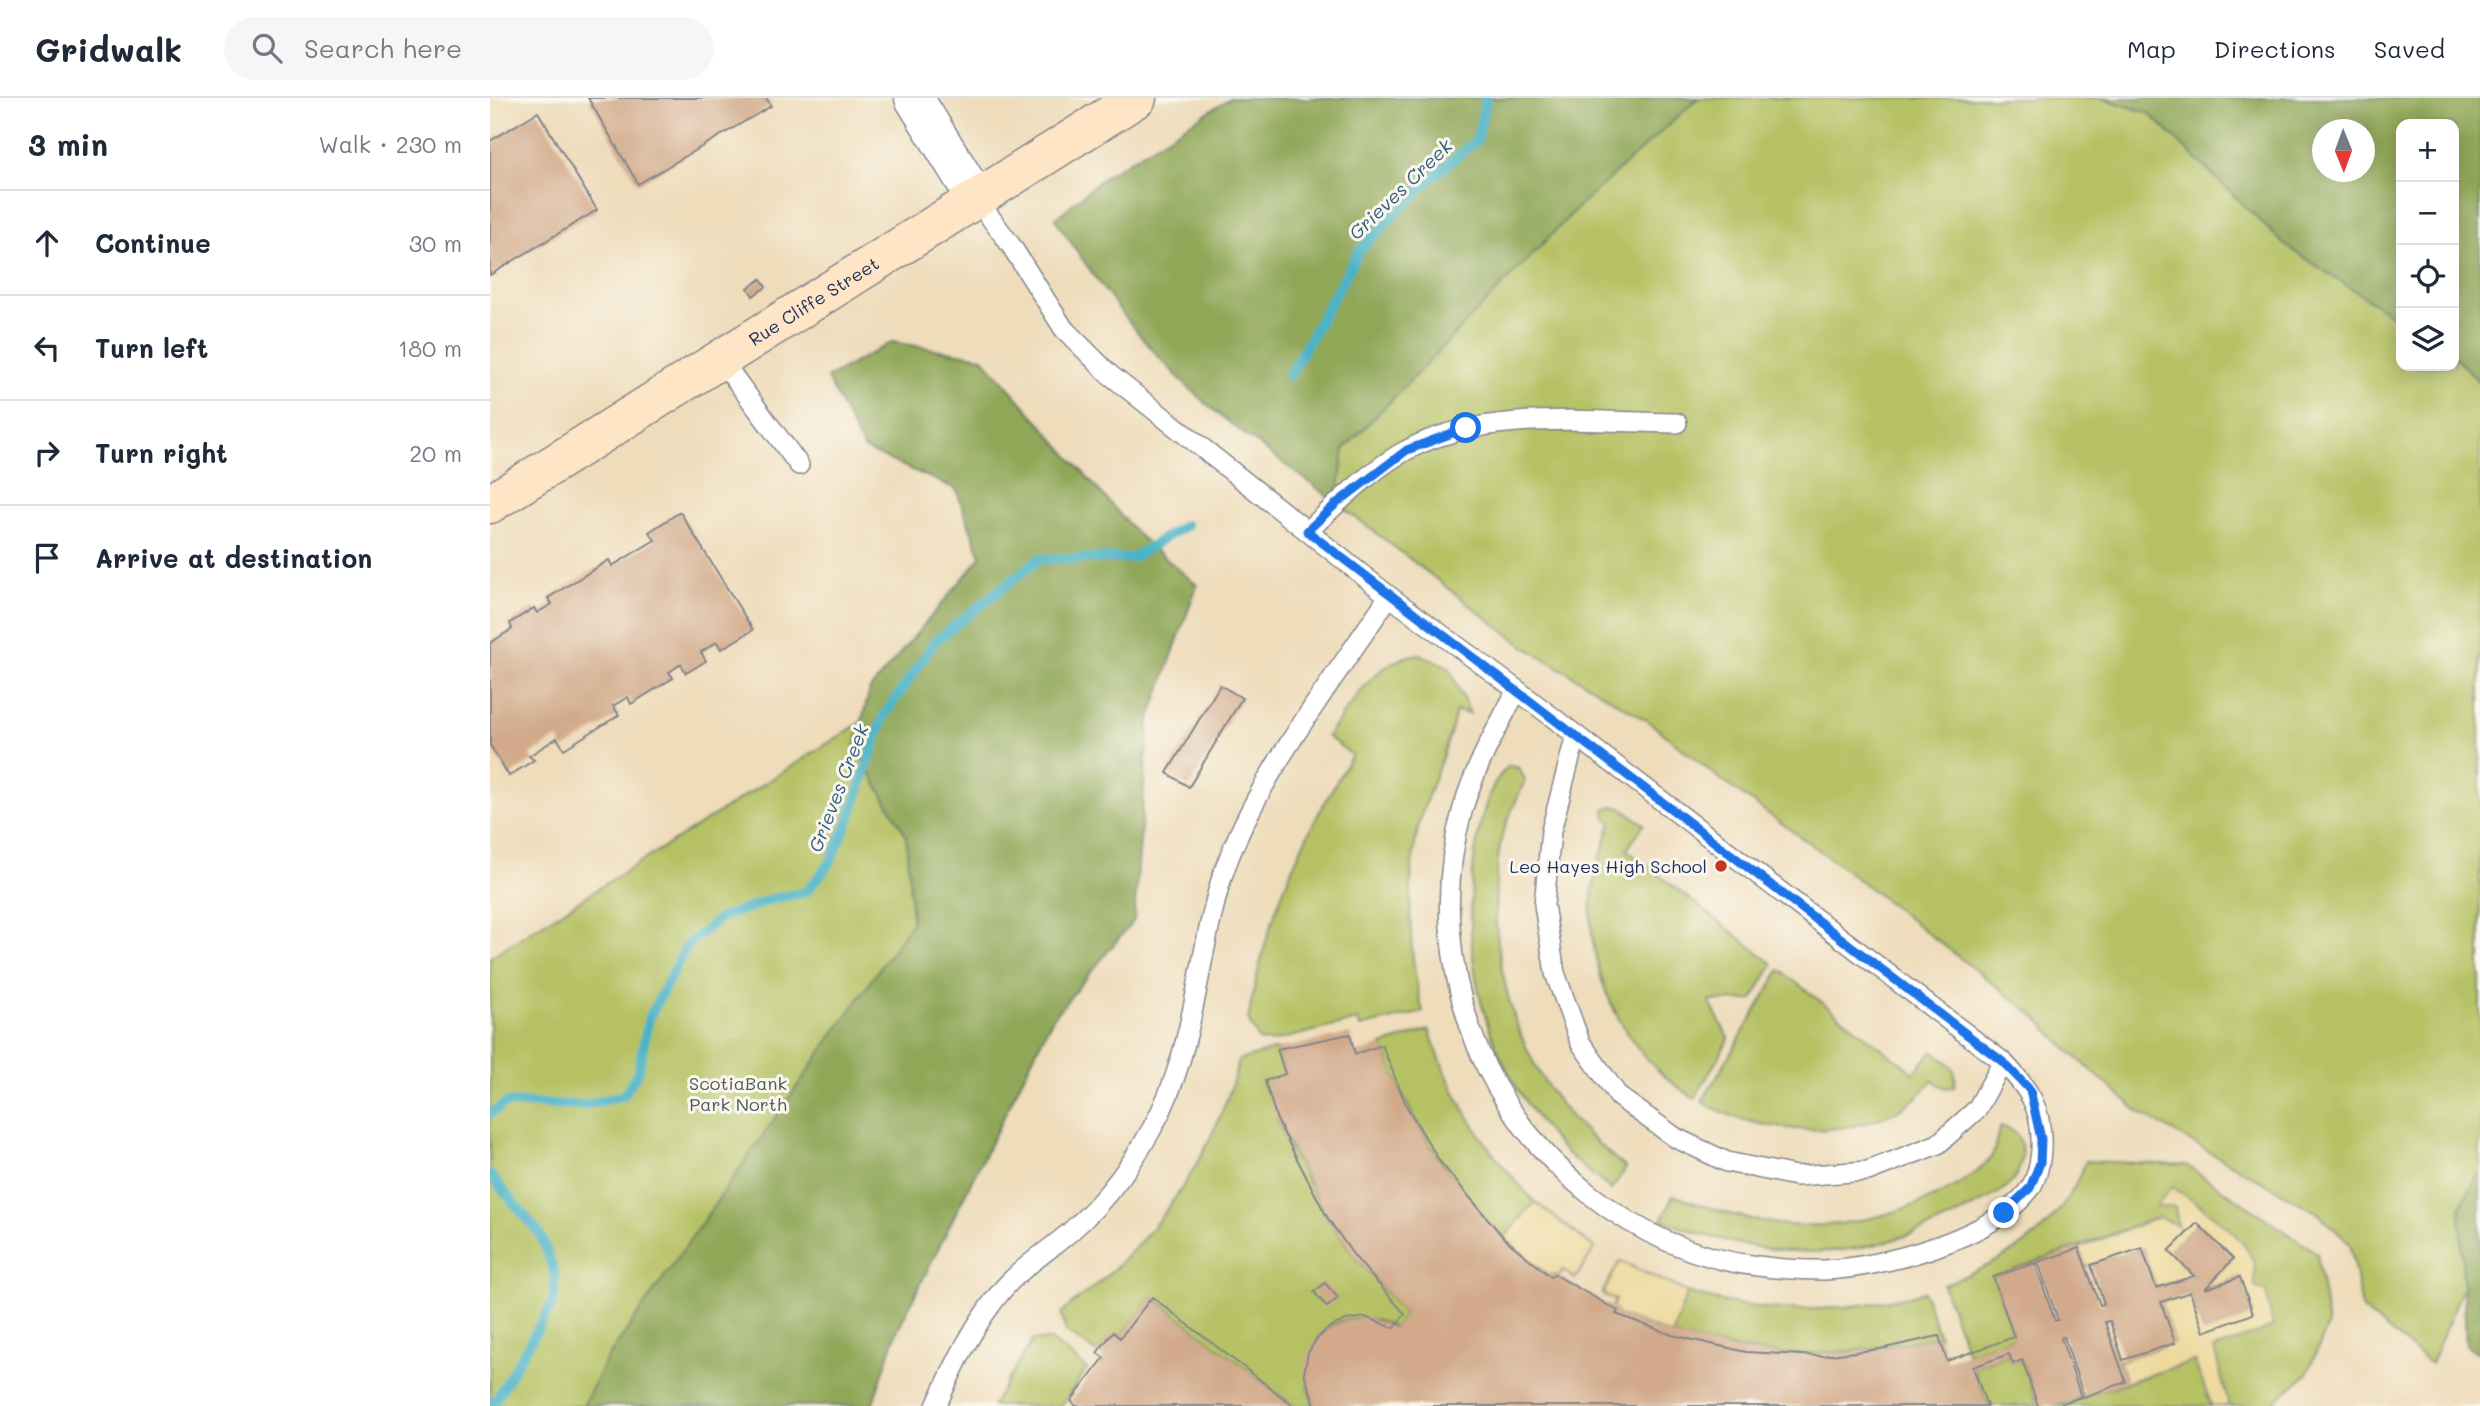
<!DOCTYPE html>
<html lang="en">
<head>
<meta charset="utf-8">
<style>
	:root { --surface:#fff; --page:#f6f6f7; --text:#1f2937; --muted:#747a83; --line:#e0e1e3 }
	body { margin:0; font-family:Mali,sans-serif; background:var(--page); color:var(--text) }
	.controls { position:absolute; right:21px; top:21px; display:grid; overflow:hidden; border-radius:14px; box-shadow:0 4px 18px #0003 }
	.controls button { width:63px; height:63px; display:grid; place-items:center; padding:0; border:0; border-bottom:2px solid var(--line); background:var(--surface); color:var(--text); font:35px sans-serif }
	.compass { position:absolute; left:1822px; top:21px; width:63px; height:63px; border-radius:50%; background:var(--surface); box-shadow:0 4px 18px #0003; rotate:179deg }
	.stop { position:absolute; width:21px; height:21px; margin:-16px; border:5px solid #1a73e8; border-radius:50%; background:#fff }
	.stop.end { background:#1a73e8; border-color:#fff; box-shadow:0 2px 7px #0008 }
	.list { margin:0; padding:0; list-style:none }
	h2 { display:flex; justify-content:space-between; align-items:center; height:91px; margin:0; padding:0 28px; font-size:30px }
	h2 small { font-size:23px; font-weight:400; color:var(--muted) }
	.list li { display:grid; grid-template-columns:46px 1fr auto; gap:21px; align-items:center; box-sizing:border-box; height:105px; padding:0 28px; border-top:2px solid var(--line) }
	.list b { display:block; font-size:26px; white-space:nowrap }
	.list em { font-size:23px; font-style:normal; color:var(--muted) }
	.icon { flex:none; width:38px; height:38px; fill:none; stroke:currentColor; stroke-width:2; stroke-linecap:round; stroke-linejoin:round }
	.map { position:relative; flex:none; width:1990px; height:1308px; overflow:hidden }
	header { display:flex; align-items:center; gap:42px; box-sizing:border-box; height:98px; padding:0 35px; background:var(--surface); border-bottom:2px solid var(--line) }
	header strong { font-size:33px }
	nav { display:flex; gap:38px; margin-inline-start:auto; font-size:24px }
	.search { width:490px; height:63px; background:var(--page); display:flex; align-items:center; gap:18px; box-sizing:border-box; padding:0 24px; border-radius:38px; color:var(--muted); font-size:26px }
	main { display:flex }
	aside { flex:1; background:var(--surface) }
	.map>svg:first-child { display:block }
	.green { fill:#b5c163; stroke:#687860; stroke-width:2 }
	.forest { fill:#90a759; stroke:#566b5c; stroke-width:2; fill-rule:evenodd }
	.sand { fill:#eeda9e; stroke:#84847e; stroke-width:2 }
	.lines { fill:none; stroke-linecap:round; stroke-linejoin:round }
	.stream { stroke:#49b3c7; stroke-width:10 }
	.building { fill:#d2aa8b }
	.service-casing { stroke:#84868c; stroke-width:22 }
	.minor-casing { stroke:#84868c; stroke-width:41 }
	.secondary-casing { stroke:#84868c; stroke-width:41 }
	.service { stroke:#fff; stroke-width:19 }
	.minor { stroke:#fff; stroke-width:38 }
	.secondary { stroke:#fee5c5; stroke-width:38 }
	.route { stroke:#1a73e8; stroke-width:9 }
	.poi-dot { fill:#c8321e; stroke:#fbf7ec; stroke-width:2.5 }
	.labels { text-anchor:middle; dominant-baseline:central; stroke-width:6; stroke-linejoin:round; paint-order:stroke }
	.street-label { font-size:18px; fill:#1b2f5e; stroke:#fbf7ec }
	.poi-label { font-size:18px; fill:#1b2f5e; stroke:#fbf7ec; text-anchor:end }
	.park-label { font-size:18px; fill:#495b60; stroke:#fbf7ec }
	.water-label { font-size:19px; font-style:italic; fill:#2b5d83; stroke:#fbf7ec }
</style>
</head>
<body>
<header>
<strong>Gridwalk</strong>
<div class="search"><svg class="icon" aria-label="search" viewBox="0 0 24 24"><circle cx="10" cy="10" r="6"/><path d="M15 15l6 6"/></svg>Search here</div>
<nav><a>Map</a><a>Directions</a><a>Saved</a></nav>
</header>
<main>
<aside>
<h2>3 min<small>Walk · 230 m</small></h2>
<ul class="list">
<li><svg class="icon" aria-label="ahead" viewBox="0 0 24 24"><path d="M12 20V5M6 11l6-6 6 6"/></svg><div><b>Continue</b></div><em>30 m</em></li>
<li><svg class="icon" aria-label="left" viewBox="0 0 24 24"><path d="M17 20v-9H6M10 6l-5 5 5 5"/></svg><div><b>Turn left</b></div><em>180 m</em></li>
<li><svg class="icon" aria-label="right" viewBox="0 0 24 24"><path d="M7 20v-9h11M14 6l5 5-5 5"/></svg><div><b>Turn right</b></div><em>20 m</em></li>
<li><svg class="icon" aria-label="arrive" viewBox="0 0 24 24"><path d="M6 21V4h12l-3 4 3 4H6"/></svg><div><b>Arrive at destination</b></div></li>
</ul>
</aside>
<div class="map">
<svg width="1990" height="1308" viewBox="0 0 1990 1308">
	<rect width="100%" height="100%" fill="#fbf7ec"/>
	<filter id="ink" filterUnits="userSpaceOnUse"><feTurbulence type="fractalNoise" baseFrequency=".0143" numOctaves="2"/><feDisplacementMap in="SourceGraphic" scale="14" xChannelSelector="R" yChannelSelector="G"/><feConvolveMatrix kernelMatrix="1 2 1 2 8 2 1 2 1" color-interpolation-filters="sRGB"/></filter>
	<filter id="wash" filterUnits="userSpaceOnUse"><feTurbulence type="fractalNoise" baseFrequency=".00686" numOctaves="4" result="noise"/><feDisplacementMap in="SourceGraphic" scale="28" xChannelSelector="R" yChannelSelector="G"/><feGaussianBlur stdDeviation="1.57" result="paint"/><feColorMatrix in="noise" values="0 0 0 0 0 0 0 0 0 0 0 0 0 0 0 0 0 1.4 0 .05"/><feComposite in="paint" operator="in"/></filter>
	<g filter="url(#wash)">
		<rect width="100%" height="100%" fill="#eedcba"/>
		<g class="green">
			<path d="M1208,0H1612L1659,15L1795,147L1911,223V268H1964V258L1990,285V1074L1970,1109L1973,1189L1941,1266L1872,1211L1860,1146L1828,1115L1650,1015L1577,951L1546,919L1355,771L1230,681L1159,624L1032,547L847,405L854,351L1087,110Z"/>
			<path d="M929,556L959,569L980,616L966,613C958,653 939,687 929,726C916,780 918,861 933,914L870,929L868,922L780,944L769,942L758,922C776,819 808,746 862,657L837,638C862,606 885,561 929,556Z"/>
			<path d="M378,620L565,915L407,1233L366,1308H0V859Z"/>
			<path d="M1019,668L1029,670L1035,682C1027,703 1014,725 1010,747C995,840 1018,948 1081,1019C1098,1037 1117,1054 1136,1070L1121,1092C1103,1076 1080,1061 1065,1043C993,958 970,865 985,756C989,729 997,685 1019,668Z"/>
			<path d="M1123,708L1131,710L1154,726L1137,752L1283,866L1262,902L1219,903L1239,941L1205,1000C1142,964 1103,891 1101,819C1100,786 1112,755 1121,724L1116,721L1115,711Z"/>
			<path d="M1290,872L1424,975L1442,953C1456,963 1470,969 1464,989L1455,990L1442,982C1397,1047 1273,1041 1212,1004Z"/>
			<path d="M939,932C965,1007 992,1047 1045,1104L1014,1140C959,1084 918,1021 892,947Z"/>
			<path d="M787,951L795,976L787,1022L805,1060L837,1119L864,1158L915,1216L904,1230C847,1198 797,1249 825,1308H804L662,1199L630,1240L623,1235L607,1255L576,1234L571,1215C588,1200 608,1187 624,1171C683,1115 729,1041 749,962Z"/>
			<path d="M1511,1029C1529,1030 1534,1049 1531,1064C1526,1090 1504,1097 1483,1109C1374,1167 1285,1166 1172,1122L1183,1097C1221,1111 1258,1123 1298,1127C1359,1133 1455,1107 1498,1063C1508,1053 1504,1040 1511,1029Z"/>
			<path d="M1596,1063L1696,1067L1827,1155L1838,1227L1817,1276L1779,1308H1739L1723,1251L1783,1229L1765,1189L1764,1165L1710,1106L1666,1108L1685,1109L1688,1129L1669,1119L1504,1179L1524,1239L1478,1256L1453,1187C1521,1159 1568,1136 1596,1063Z"/>
			<path d="M1197,1194C1275,1219 1356,1215 1434,1194L1449,1238C1348,1260 1282,1264 1182,1237Z"/>
			<path d="M543,1242H561L597,1271L571,1308H502Z"/>
			<path d="M1519,1256L1523,1265L1532,1262L1548,1308H1497L1483,1269Z"/>
			<path d="M1704,1263L1722,1308H1564Z"/>
		</g>
		<g class="forest">
			<path d="M740,0H1208L1087,110L854,351L847,405C802,370 752,338 710,300C652,248 608,185 565,121L614,79Z"/>
			<path d="M1612,0H1990V285L1964,258V26H1911V223L1795,147L1659,15ZM1832,32H1874V74H1832Z"/>
			<path d="M402,244L492,259L647,436L707,487L659,623L644,822L562,921L407,1233L382,1308H93L116,1262L422,824L416,737L365,649L380,591L491,459L466,391L374,351L337,280Z"/>
			<path d="M1990,1074V1256L1976,1247L1970,1109Z"/>
		</g>
		<g class="sand">
			<path d="M1682,1089C1706,1104 1758,1138 1764,1167C1765,1174 1765,1182 1765,1189L1776,1194L1783,1229L1724,1251L1739,1308H1722L1704,1263L1636,1284L1629,1263L1684,1245L1671,1204L1700,1194L1714,1234L1763,1216L1750,1179L1715,1191L1714,1189L1742,1161L1707,1125L1679,1153L1704,1178L1666,1190L1652,1150L1596,1169L1589,1150L1669,1119L1688,1128L1685,1109H1666Z"/>
			<path d="M1045,1104L1105,1150L1085,1181L1073,1172L1068,1179L1064,1176L1061,1179L1014,1140Z"/>
			<path d="M1130,1163L1197,1194L1182,1237L1126,1216L1122,1210L1125,1202L1112,1196Z"/>
		</g>
		<g class="lines">
			<g class="stream">
				<path d="M799,278L869,153L940,81L987,42L996,0"/>
				<path d="M0,1016L16,1005L95,1007L134,997L148,974L159,920L197,847L230,820L282,801L316,794L340,765L360,719L394,618L445,543L549,461L642,460L696,427"/>
				<path d="M0,1077L50,1136L65,1176L63,1205L2,1308"/>
			</g>
		</g>
		<g id="blocks">
			<g class="building">
				<path d="M98,0H276L281,8L148,86Z"/>
				<path d="M48,14L107,112L0,177V43Z"/>
				<path d="M271,181L276,189L263,198L258,190Z"/>
				<path d="M190,414L263,532L231,551L227,544L211,554L216,563L196,575L191,566L179,574L183,580L141,606L138,599L123,608L129,617L74,651L67,640L39,658L44,662L19,678L0,647V545L22,531L20,525L44,510L47,515L62,506L58,500L119,462L122,468L165,442L159,434Z"/>
				<path d="M730,587L752,600L699,689L677,675Z"/>
				<path d="M860,936L865,956L892,947L917,1009L950,1064L1014,1140L1061,1179L1064,1176L1128,1213L1126,1216L1182,1237L1256,1254L1331,1258L1390,1251L1449,1238L1457,1263L1524,1239L1503,1179L1545,1165L1565,1223L1568,1222L1548,1164L1589,1150L1610,1207L1614,1206L1601,1167L1652,1150L1666,1190L1704,1178L1679,1153L1707,1125L1743,1161L1715,1191L1750,1179L1763,1216L1714,1234L1700,1194L1671,1204L1685,1245L1633,1262L1620,1223L1615,1224L1636,1284L1594,1299L1574,1239L1571,1240L1591,1299L1564,1308H1548L1532,1262L1523,1266L1519,1256L1483,1269L1497,1308H825L814,1275L818,1255L826,1242L840,1229L856,1222L875,1219L904,1230L915,1216L864,1158L837,1119L787,1022L775,983L795,976L787,951Z"/>
				<path d="M835,1185L848,1200L837,1209L824,1194Z"/>
				<path d="M662,1199L804,1308H586L581,1303L614,1260L607,1255L623,1234L630,1240Z"/>
			</g>
		</g>
	</g>
	<g filter="url(#ink)">
		<use href="#blocks" fill-opacity="0" stroke="#84868c" stroke-width="2"/>
		<g class="lines">
			<g class="service-casing">
				<g id="service">
					<path d="M485,99L520,146L574,231L619,276L899,498L1027,592L1513,964L1487,1011L1448,1046L1378,1073L1306,1078L1237,1064L1186,1040L1129,999L1090,944L1065,875L1054,807L1061,733L1086,637"/>
					<path d="M231,262L309,367"/>
					<path d="M818,433C845,407 884,369 917,352C992,311 1104,324 1187,325"/>
					<path d="M1027,592C1007,630 985,669 973,710C950,789 957,873 987,948C1032,1061 1146,1155 1268,1168C1289,1171 1313,1172 1334,1172C1392,1170 1502,1140 1539,1092C1547,1081 1550,1065 1551,1052C1553,1011 1540,992 1513,964"/>
					<path d="M446,1308C465,1266 484,1225 514,1190C532,1169 558,1153 579,1135C617,1102 649,1058 671,1013C706,940 708,856 732,779C764,682 843,583 899,498"/>
				</g>
			</g>
			<g class="minor-casing">
				<path id="minor" d="M424,0L485,99"/>
			</g>
			<g class="secondary-casing">
				<g id="secondary">
					<path id="s1" d="M0,406L647,0"/>
				</g>
			</g>
			<use href="#service" class="service"/>
			<use href="#minor" class="minor"/>
			<use href="#secondary" class="secondary"/>
		</g>
	</g>
	<g class="lines" filter="url(#ink)">
		<path class="route" d="M976,330L917,352L847,405L817,433L1513,964L1540,992L1551,1041L1550,1065L1540,1090L1514,1115"/>
	</g>
	<circle class="poi-dot" cx="1231" cy="768" r="7"/>
	<g class="labels">
		<g class="street-label">
			<text stroke="none"><textPath href="#s1" startOffset="382">Rue Cliffe Street</textPath></text>
		</g>
		<g class="poi-label">
			<text x="1217" y="768">Leo Hayes High School</text>
		</g>
		<g class="park-label">
			<text x="248" y="985">ScotiaBank<tspan x="248" dy="21">Park North</tspan></text>
		</g>
		<g class="water-label">
			<text transform="translate(910 91) rotate(-44)">Grieves Creek</text>
			<text transform="translate(348 690) rotate(-69)">Grieves Creek</text>
		</g>
	</g>
</svg>
<div class="controls">
<button>+</button>
<button>−</button>
<button><svg class="icon" aria-label="locate" viewBox="0 0 24 24"><circle cx="12" cy="12" r="6"/><path d="M12 2v4M12 18v4M2 12h4M18 12h4"/></svg></button>
<button><svg class="icon" aria-label="layers" viewBox="0 0 24 24"><path d="M12 4l9 5-9 5-9-5zM3 14l9 5 9-5"/></svg></button>
</div>
<svg class="compass" viewBox="-18 -18 36 36"><path d="M0-13l5 13h-10z" fill="#e53935"/><path d="M0 13l5-13h-10z" fill="#747a83"/></svg>
<div class="stop" style="left:976px;top:330px"></div>
<div class="stop end" style="left:1514px;top:1115px"></div>
</div>
</main>
</body>
</html>
